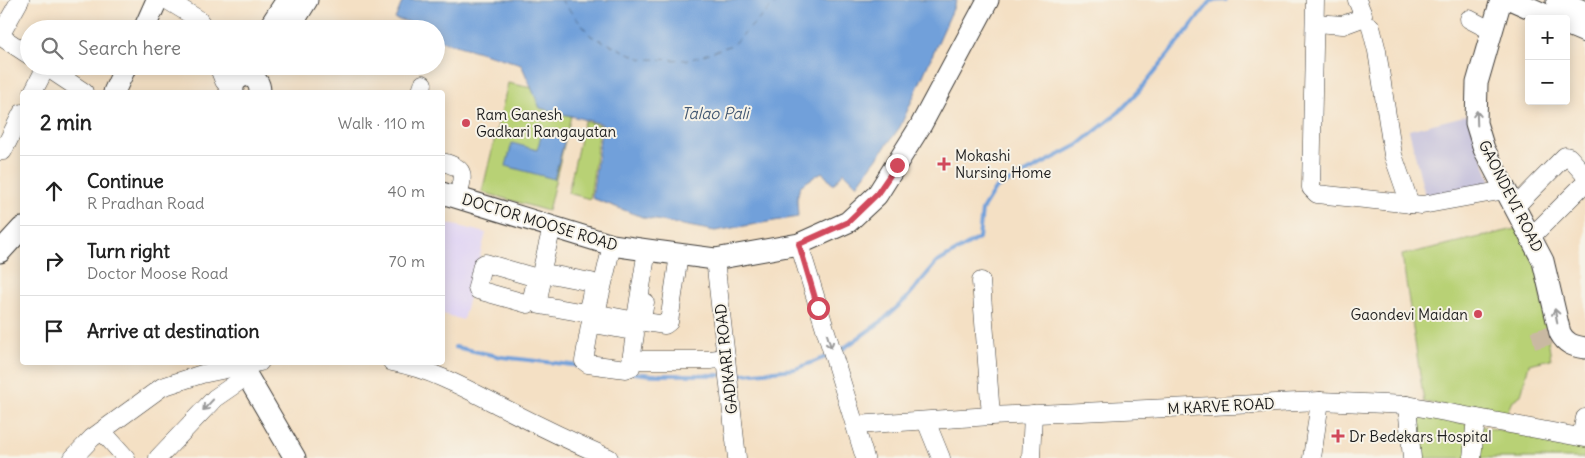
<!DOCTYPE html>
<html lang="en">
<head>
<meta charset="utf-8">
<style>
	:root { --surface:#fff; --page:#f2f2f2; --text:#222; --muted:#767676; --line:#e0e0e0 }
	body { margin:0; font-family:Delius,sans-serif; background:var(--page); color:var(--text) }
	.controls { position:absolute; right:15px; top:15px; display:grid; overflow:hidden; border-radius:5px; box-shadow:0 2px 12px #0003 }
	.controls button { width:45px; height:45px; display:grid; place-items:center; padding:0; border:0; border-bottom:1px solid var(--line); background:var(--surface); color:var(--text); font:25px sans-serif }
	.stop { position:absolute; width:15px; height:15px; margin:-11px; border:4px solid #d1495b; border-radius:50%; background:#fff }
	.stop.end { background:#d1495b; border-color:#fff; box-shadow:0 1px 5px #0008 }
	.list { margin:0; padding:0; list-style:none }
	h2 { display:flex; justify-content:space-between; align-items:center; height:65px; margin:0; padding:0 20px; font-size:21px }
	h2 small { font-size:16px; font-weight:400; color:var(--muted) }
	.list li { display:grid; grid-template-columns:32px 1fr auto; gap:15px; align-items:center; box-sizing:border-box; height:70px; padding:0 20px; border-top:1px solid var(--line) }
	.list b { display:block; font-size:19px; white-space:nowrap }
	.list p { margin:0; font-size:16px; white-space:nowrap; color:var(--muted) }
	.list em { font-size:16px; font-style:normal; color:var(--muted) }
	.icon { flex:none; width:28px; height:28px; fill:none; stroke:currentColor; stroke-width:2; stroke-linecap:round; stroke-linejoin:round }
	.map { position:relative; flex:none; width:1585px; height:458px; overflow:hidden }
	.search { position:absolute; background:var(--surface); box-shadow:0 2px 12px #0003; left:20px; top:20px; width:425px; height:55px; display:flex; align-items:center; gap:12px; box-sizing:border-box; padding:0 18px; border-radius:28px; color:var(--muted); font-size:19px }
	.panel { position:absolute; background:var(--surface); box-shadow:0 2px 12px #0003; left:20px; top:90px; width:425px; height:275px; border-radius:5px }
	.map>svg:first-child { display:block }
	.built { fill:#e0d4f4 }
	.industrial { fill:#c4c0db }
	.green { fill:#b8d175; stroke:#6a7648 }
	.water { fill:#71a0da; stroke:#465e7b }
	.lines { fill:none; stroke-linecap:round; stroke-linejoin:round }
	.stream { stroke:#71a0da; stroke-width:4 }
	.ferry { stroke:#425771; stroke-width:1; stroke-dasharray:6 5; stroke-linecap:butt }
	.minor-tunnel { stroke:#c9b9a2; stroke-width:18; stroke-dasharray:18 9; stroke-linecap:butt }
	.minor-casing { stroke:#3c3935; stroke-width:19 }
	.major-casing { stroke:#3c3935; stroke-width:23 }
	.minor { stroke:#fff; stroke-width:18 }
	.major { stroke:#fff; stroke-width:21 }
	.oneway { stroke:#999 }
	.route { stroke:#d1495b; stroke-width:6 }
	.poi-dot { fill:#d1495b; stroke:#f7f3e8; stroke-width:2 }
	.labels { text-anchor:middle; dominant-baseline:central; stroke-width:4; stroke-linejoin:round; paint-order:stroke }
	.poi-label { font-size:15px; fill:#1c1c1c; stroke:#f7f3e8; text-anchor:start }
	.street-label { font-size:15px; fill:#1c1c1c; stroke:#f7f3e8 }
	.water-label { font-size:16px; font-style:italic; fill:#425771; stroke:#f7f3e8 }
</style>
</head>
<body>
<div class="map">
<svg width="1585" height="458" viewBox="0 0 1585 458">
	<rect width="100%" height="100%" fill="#f7f3e8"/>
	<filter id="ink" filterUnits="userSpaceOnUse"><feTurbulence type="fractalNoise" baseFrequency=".02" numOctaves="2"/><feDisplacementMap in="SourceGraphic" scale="10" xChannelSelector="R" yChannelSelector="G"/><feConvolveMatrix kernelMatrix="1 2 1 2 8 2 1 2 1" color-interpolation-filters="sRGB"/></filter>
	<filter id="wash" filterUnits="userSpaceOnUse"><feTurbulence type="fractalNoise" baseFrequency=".0096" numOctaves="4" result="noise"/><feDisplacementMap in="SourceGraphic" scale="20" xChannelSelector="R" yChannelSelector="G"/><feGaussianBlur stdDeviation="1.12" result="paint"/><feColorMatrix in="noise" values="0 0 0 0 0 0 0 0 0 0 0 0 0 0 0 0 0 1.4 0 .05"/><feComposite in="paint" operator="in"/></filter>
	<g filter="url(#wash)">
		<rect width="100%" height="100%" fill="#f4e0c4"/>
		<path class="built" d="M442,222L486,233L463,320L443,314Z"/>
		<path class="industrial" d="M1468,115L1492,185L1427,204L1409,130Z"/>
		<g class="green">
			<path d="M508,83L532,88L540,108L571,116L548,211L482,192Z"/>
			<path d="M584,121L600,125L590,199L568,193Z"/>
			<path d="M1519,228L1538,270L1551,359L1529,364L1521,395L1512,401L1505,417L1424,402L1402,255Z"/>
			<path d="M1416,414L1585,446V458H1420Z"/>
		</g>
		<g class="water">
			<path d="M403,0H957L900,127L857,185L844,172L833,185L822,172L800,186L797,199L798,217L715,231L645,218L592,198L602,124L540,108L521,64L438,40L436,39V29H425L420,24L395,19Z"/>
			<path d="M542,133L565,139L554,179L506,166L512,143L537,150Z"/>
		</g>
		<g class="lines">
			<g class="stream">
				<path d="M455,347L502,357L581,366"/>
				<path d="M840,351L882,321L906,299L936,263L979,238L982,210L995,189L1078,145L1119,112L1139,91L1211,1L1226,0"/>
				<path d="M633,373L653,375H720"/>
				<path d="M733,375L795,369L826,357"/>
			</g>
			<path class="ferry" d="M561,0L591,36L642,59L689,60L732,45L779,0"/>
		</g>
	</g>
	<g filter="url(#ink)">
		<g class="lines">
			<path class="minor-tunnel" d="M1533,340L1560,333"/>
			<g class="minor-casing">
				<g id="minor">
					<path d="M167,0L198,19L205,29"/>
					<path d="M1315,0L1311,188L1317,194L1422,205L1505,190"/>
					<path d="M1469,19L1492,31"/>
					<path d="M1315,23L1343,25L1362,18L1363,15L1357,0"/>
					<path d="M1371,27L1377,51L1393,155L1410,204"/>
					<path d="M0,36L20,0"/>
					<path d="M0,36L29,55"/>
					<path d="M45,66L84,92"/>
					<path d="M218,66L224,81L232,91"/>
					<path d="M33,92L46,67"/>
					<path d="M421,92L423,84"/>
					<path d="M0,151H3L22,113"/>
					<path d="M442,162C467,168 463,175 458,197"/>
					<path d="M1515,207L1565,156L1569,157L1585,175"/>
					<path d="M1531,237L1585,183"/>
					<path d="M799,244L865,458"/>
					<path d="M612,245L597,309L599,314L631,320L636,318L647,250"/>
					<path d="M715,259L737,458"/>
					<path d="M542,279L550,274L591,282C593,290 590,306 585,313L540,305C535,293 546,280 542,269L552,227"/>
					<path d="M981,281L991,416"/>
					<path d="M535,285L531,302L528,304L478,290L477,287L482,265L485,263L537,278"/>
					<path d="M645,302L642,318L645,322L665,325L669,322L679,255"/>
					<path d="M631,361L635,334L632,331L594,324L590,326L584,361L588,364L626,369L631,367V361L637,360H710L726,358"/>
					<path d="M392,362C431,369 467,389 502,407C537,425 572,442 609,458"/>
					<path d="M1407,405L1412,458"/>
					<path d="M855,425L991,416L1320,401L1407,405L1585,438"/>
					<path d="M928,426L941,458"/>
					<path d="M102,431L126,458"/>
					<path d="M1581,437L1585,418"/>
					<path d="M73,458L92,438L162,387L202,374L260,362"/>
					<path d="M158,458L215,398L247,376"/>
					<path d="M1031,458L1033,414"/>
					<path d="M1312,458L1320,401"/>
					<path d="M1472,458L1476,418"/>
				</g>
			</g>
			<g class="major-casing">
				<g id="major">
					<path d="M1501,0L1477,83L1476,123L1484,149L1543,261L1560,333C1566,344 1573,346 1585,348"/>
					<path d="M1512,0L1555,19"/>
					<path d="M1557,0L1585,12"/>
					<path d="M1566,24L1585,32"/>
					<path d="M144,29L157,0"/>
					<path d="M268,29L287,0"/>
					<path d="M289,29L307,0"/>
					<path d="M114,92L126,66"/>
					<path d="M233,92C232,82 238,77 247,75C256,78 260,83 260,92"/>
					<path d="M442,193L612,245L647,250L715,259L799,244L848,222L877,195L921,125L988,0"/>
					<path d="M0,252L22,228"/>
					<path d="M239,362L295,458"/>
				</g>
			</g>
			<use href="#minor" class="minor"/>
			<use href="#major" class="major"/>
		</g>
		<defs><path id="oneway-shaft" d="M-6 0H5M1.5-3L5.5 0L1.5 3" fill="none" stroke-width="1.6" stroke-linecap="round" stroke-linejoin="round" transform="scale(1.25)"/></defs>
		<g class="oneway">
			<use href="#oneway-shaft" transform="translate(1477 118) rotate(-92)"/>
			<use href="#oneway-shaft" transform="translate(1556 316) rotate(-100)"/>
			<use href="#oneway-shaft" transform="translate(829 341) rotate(73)"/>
			<use href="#oneway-shaft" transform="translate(208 405) rotate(133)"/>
		</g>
	</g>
	<g class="lines" filter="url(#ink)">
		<path class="route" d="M818,308L799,244L848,222L877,194L897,165"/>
	</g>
	<g class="poi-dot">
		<circle cx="466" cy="123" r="5"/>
		<path d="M941.5 156.5h5v5h5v5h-5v5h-5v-5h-5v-5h5z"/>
		<circle cx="1478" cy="314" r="5"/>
		<path d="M1335.5 428.5h5v5h5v5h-5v5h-5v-5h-5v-5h5z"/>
	</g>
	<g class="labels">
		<g class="poi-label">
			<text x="476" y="114">Ram Ganesh<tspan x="476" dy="17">Gadkari Rangayatan</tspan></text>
			<text x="955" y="155">Mokashi<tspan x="955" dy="17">Nursing Home</tspan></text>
			<text x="1468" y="314" text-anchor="end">Gaondevi Maidan</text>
			<text x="1349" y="436">Dr Bedekars Hospital</text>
		</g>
		<g class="street-label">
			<text transform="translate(1511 196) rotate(63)">GAONDEVI ROAD</text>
			<text transform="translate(540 222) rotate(17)">DOCTOR MOOSE ROAD</text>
			<text transform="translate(726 359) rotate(-96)">GADKARI ROAD</text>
			<text transform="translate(1221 406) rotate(-3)">M KARVE ROAD</text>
		</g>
		<g class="water-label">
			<text x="715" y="113">Talao Pali</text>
		</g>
	</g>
</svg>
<div class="controls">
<button>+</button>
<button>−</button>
</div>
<div class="stop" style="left:818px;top:308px"></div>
<div class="stop end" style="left:897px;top:165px"></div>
<div class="search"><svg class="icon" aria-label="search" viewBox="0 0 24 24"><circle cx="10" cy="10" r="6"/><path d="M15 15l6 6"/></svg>Search here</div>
<section class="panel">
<h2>2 min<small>Walk · 110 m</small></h2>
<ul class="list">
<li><svg class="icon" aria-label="ahead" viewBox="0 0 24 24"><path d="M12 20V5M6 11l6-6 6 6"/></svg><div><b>Continue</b><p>R Pradhan Road</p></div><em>40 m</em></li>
<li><svg class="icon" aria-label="right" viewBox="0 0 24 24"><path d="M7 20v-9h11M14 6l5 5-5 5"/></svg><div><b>Turn right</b><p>Doctor Moose Road</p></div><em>70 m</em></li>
<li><svg class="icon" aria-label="arrive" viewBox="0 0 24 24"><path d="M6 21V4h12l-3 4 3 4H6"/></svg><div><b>Arrive at destination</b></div></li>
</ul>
</section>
</div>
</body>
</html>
